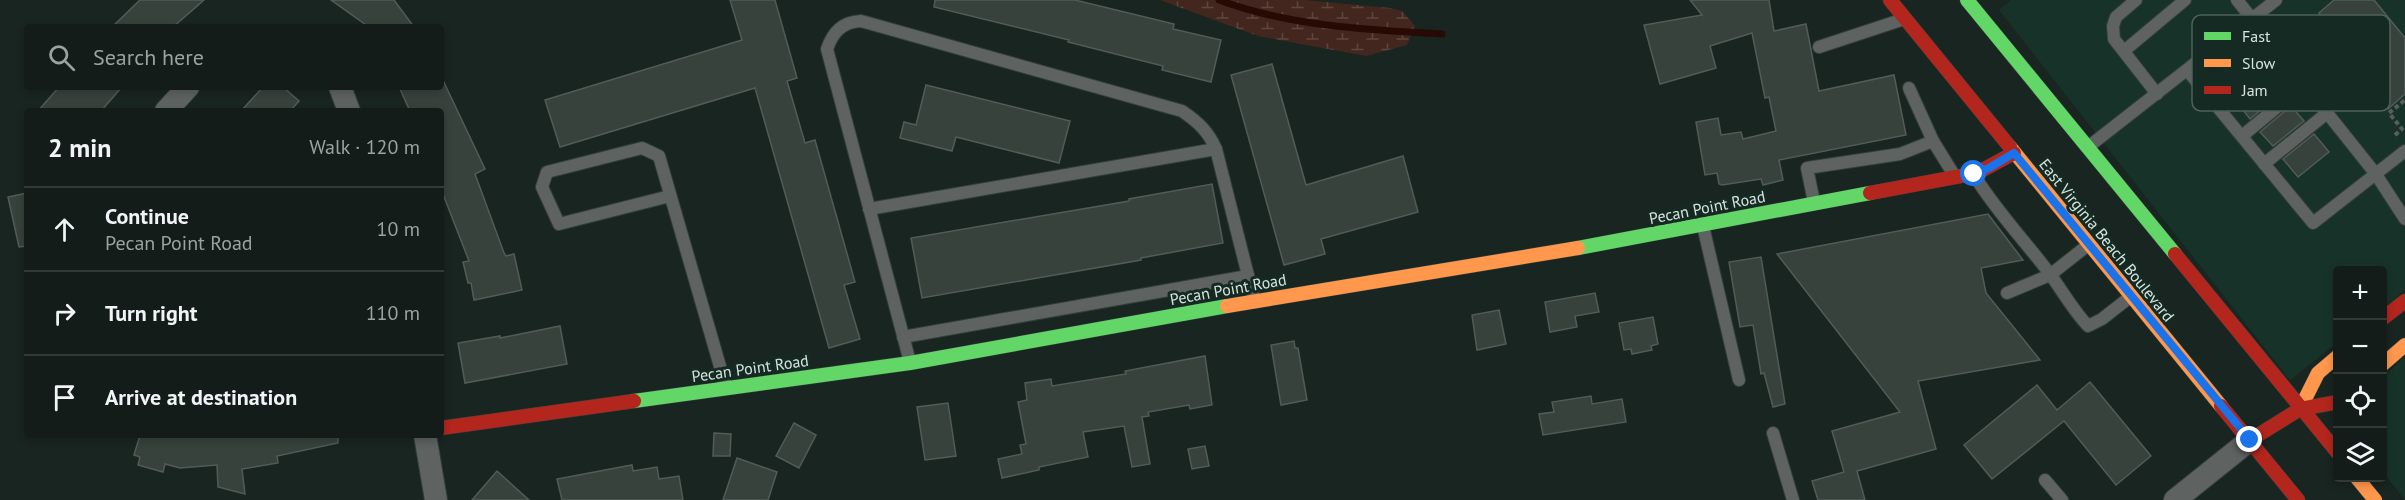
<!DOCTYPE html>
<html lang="en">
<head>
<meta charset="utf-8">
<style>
	:root { --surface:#131c19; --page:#1c2522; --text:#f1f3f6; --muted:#9da1a2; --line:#323a38 }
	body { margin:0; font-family:"PT Sans",sans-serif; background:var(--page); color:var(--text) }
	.controls { position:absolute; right:18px; bottom:18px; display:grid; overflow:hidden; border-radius:6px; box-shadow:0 3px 9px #0003 }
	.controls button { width:54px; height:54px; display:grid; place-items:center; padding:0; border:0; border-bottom:2px solid var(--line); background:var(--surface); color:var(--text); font:30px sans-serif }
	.stop { position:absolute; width:18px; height:18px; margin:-14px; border:4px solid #1a73e8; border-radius:50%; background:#fff }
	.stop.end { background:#1a73e8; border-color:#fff; box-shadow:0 2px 6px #0008 }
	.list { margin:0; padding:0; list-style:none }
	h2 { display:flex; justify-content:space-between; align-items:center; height:78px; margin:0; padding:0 24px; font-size:26px }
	h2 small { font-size:20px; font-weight:400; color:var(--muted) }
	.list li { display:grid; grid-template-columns:39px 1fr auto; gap:18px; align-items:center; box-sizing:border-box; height:84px; padding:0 24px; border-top:2px solid var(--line) }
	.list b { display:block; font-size:22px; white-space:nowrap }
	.list p { margin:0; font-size:20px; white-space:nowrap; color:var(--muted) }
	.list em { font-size:20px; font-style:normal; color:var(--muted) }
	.icon { flex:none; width:33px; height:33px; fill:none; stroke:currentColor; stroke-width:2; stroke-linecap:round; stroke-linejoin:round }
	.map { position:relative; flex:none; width:2405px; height:500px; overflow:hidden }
	.search { position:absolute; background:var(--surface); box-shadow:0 3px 9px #0003; left:24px; top:24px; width:420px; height:66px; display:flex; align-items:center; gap:15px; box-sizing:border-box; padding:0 21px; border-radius:6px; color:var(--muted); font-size:22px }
	.panel { position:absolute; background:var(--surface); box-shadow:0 3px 9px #0003; left:24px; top:108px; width:420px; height:330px; border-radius:6px }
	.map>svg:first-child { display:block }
	.built { fill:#173329 }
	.wetland { fill:url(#wetland-marsh) }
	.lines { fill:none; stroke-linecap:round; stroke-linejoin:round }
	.stream { stroke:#280a04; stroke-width:7 }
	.building { fill:#37423d; stroke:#525b58; stroke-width:1.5 }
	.lane-casing { stroke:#343f3b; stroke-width:14 }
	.street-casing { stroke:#343f3b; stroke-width:24 }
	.fast-casing { stroke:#343f3b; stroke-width:15 }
	.slow-casing { stroke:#343f3b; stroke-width:15 }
	.jam-casing { stroke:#343f3b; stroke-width:15 }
	.path { stroke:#585e5c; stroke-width:4; stroke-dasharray:4.5 3; stroke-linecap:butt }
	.lane { stroke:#5e6361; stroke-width:12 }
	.street { stroke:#5e6361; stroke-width:22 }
	.fast { stroke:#63d668; stroke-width:14 }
	.slow { stroke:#ff974d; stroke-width:14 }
	.jam { stroke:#b3261e; stroke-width:14 }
	.route { stroke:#1a73e8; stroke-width:8 }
	.labels { text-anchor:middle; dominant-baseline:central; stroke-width:6; stroke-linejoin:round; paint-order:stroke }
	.street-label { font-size:16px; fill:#d7e4de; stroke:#142a22 }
	.key { fill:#142a22; stroke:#4e625a; stroke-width:1.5 }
	.key-label { font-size:16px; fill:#d7e4de }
</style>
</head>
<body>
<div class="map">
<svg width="2405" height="500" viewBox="0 0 2405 500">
	<defs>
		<pattern id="wetland-marsh" width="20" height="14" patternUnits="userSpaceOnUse" patternTransform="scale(1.5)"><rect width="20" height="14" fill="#43271e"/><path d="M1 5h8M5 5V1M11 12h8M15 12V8" fill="none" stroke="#5d463e"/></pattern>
	</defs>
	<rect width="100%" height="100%" fill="#192521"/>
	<g class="built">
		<path d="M2011,0H2405V290L2383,308L2382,270H2338L2337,343L2290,380L1999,10Z"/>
		<path d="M2405,356V500L2383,472V378Z"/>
	</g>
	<path class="wetland" d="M1160,0H1304L1390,8L1402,11L1415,26L1407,45L1366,56L1258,36Z"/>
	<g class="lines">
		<path class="stream" d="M1219,0C1288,26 1368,30 1442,34"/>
	</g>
	<g class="building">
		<path d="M140,0H204L173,27H112Z"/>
		<path d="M331,0H394L414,27H369Z"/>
		<path d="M730,0H775L797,78L787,81L805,143L815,140L855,282L844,285L860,339L829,348L755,88L560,147L545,100L742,40Z"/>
		<path d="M935,0H1075L1174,24L1173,29L1221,40L1211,82L1162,70L1163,66L1068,42L1069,40L934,7Z"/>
		<path d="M1690,0H1769L1774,31L1806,24L1819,91L1894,75L1906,135L1779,160L1783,180L1763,185L1761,179L1722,185L1719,184L1717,173L1705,175L1696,122L1718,118L1721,135L1741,132L1743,139L1776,131L1769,97L1765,98L1752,33L1710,46L1716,68L1660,84L1644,25L1702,15Z"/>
		<path d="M2334,0H2374L2405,38V94L2388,109L2333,43L2337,40L2324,24L2327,22L2319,13Z"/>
		<path d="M1272,64L1306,185L1403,156L1418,212L1321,239L1325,254L1284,265L1231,75Z"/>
		<path d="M441,76L485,169L475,174L504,253L506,256L514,254L522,290L474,300L471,283H468L463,262L469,261L441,189V111H410L399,87H441Z"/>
		<path d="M2267,76L2281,93L2250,119L2236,101Z"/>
		<path d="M926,85L1070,121L1059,163L956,137L952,151L900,138L904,122L916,125Z"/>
		<path d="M59,87H122L101,111H38Z"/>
		<path d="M263,87H283L299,101L290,111H241Z"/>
		<path d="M2291,106L2304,121L2273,146L2260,132Z"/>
		<path d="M2314,134L2329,152L2298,177L2283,159Z"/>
		<path d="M1212,184L1223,243L1141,258V260L922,298L911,238L1129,201V199Z"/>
		<path d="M27,193V246L19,247L8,197Z"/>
		<path d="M1988,214L2023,260L1981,268L1986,293L2040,360L1918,381L1936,449L1857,471L1865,500H1818L1812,481L1844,472L1832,431L1900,412L1777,254Z"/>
		<path d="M1761,257L1785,404L1773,407L1764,373L1761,374L1753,325L1740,327L1729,262Z"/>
		<path d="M1595,293L1599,312L1575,316L1577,327L1550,332L1545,302Z"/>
		<path d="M1499,310L1506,344L1477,350L1472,315Z"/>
		<path d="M1653,317L1658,344L1651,346L1652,350L1632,354L1631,349L1624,350L1619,323Z"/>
		<path d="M560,326L567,364L465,383L458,343L500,336V338Z"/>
		<path d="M1294,341L1295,348H1298L1307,400L1281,405L1271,345Z"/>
		<path d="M1205,356L1212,405L1190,409L1189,405L1148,412L1149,416L1142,417L1150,464L1132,467L1124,426L1083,432L1088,457L1039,467V470L1002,478L998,459L1022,454L1020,445L1026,444L1018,402L1027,400L1025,383L1051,379L1052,386L1126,374L1125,371Z"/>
		<path d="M2090,382L2151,456L2116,485L2064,421L1992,479L1964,445L2037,385L2057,410Z"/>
		<path d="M1591,396L1592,404L1622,399L1626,422L1543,435L1539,414L1554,412L1552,402Z"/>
		<path d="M948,403L956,456L925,460L917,407Z"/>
		<path d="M794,423L816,435L799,468L776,456Z"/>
		<path d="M714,433L731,434L730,456H713Z"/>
		<path d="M140,435H338V443L277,456L278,463L242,469L245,494L218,487L217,465L180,468L165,464L163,472L138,465L140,457L134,455Z"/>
		<path d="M1205,446L1209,466L1192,469L1188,449Z"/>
		<path d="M737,458L777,472L768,500H723Z"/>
		<path d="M632,465L633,471L657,467L659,479L679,476L683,500H562L557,479Z"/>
		<path d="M497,471L529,500H472Z"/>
	</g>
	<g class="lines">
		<g class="lane-casing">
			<g id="lane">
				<path d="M2136,0L2116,17L2113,26L2114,39L2157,94"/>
				<path d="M2237,0L2375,173L2405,219"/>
				<path d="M1819,47L1904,19"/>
				<path d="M2124,51L2185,0"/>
				<path d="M2187,70L2313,223L2405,151"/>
				<path d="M2217,106L2280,54"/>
				<path d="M2242,136L2304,85"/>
				<path d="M1933,141L1954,175"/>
				<path d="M2088,147L2276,0"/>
				<path d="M2264,164L2327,113"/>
				<path d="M1974,175C1996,211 2025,241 2050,274C2063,292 2073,310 2088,326L2102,319L2130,297"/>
				<path d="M670,196L559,224L542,187L547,172L642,148L659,156L726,387"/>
				<path d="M1814,202L1807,168L1900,154L1933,141L1909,88"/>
				<path d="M869,209L1216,149"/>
				<path d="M1703,226L1739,380"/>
				<path d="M2007,293L2050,275L2088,245"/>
				<path d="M903,337L1248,276"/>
				<path d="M910,362L827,49C833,32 842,22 861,21L1182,111C1198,122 1208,131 1216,149L1254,299"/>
				<path d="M1773,433L1793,500"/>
				<path d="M2045,480L2062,500"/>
			</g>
		</g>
		<g class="street-casing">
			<g id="street">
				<path d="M340,87L349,111"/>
				<path d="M166,111L188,87"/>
				<path d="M425,435L436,500"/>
				<path d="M2175,500L2250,440"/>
			</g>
		</g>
		<g class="fast-casing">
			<g id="fast">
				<path d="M1967,0L2175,254"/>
				<path d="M1578,248L1870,193"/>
				<path d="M634,401L910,363L1227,306"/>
			</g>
		</g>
		<g class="slow-casing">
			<g id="slow">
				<path d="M2010,147L2221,406"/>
				<path d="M1227,306L1578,248"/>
				<path d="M2382,365L2405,345"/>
				<path d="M2300,409L2318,373L2338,356"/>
				<path d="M2357,478L2375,500"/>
			</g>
		</g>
		<g class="jam-casing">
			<g id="jam">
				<path d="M1890,0L2010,147"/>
				<path d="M1870,193L1977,173L2014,153"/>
				<path d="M2175,254L2338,453"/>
				<path d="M2382,319L2405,301"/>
				<path d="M2221,406L2298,500"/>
				<path d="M441,428L634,401"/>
				<path d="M2250,440L2300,409L2338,402"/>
			</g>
		</g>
		<path class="path" d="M2395,135L2402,129L2389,113L2405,100"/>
		<use href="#lane" class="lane"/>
		<use href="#street" class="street"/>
		<use href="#fast" class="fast"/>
		<use href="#slow" class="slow"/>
		<use href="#jam" class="jam"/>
	</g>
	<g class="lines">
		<path class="route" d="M1974,174L1989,168L2014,153L2250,440"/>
	</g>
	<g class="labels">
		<g class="street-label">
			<text transform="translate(1707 207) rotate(-11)">Pecan Point Road</text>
			<text transform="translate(2107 240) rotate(51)">East Virginia Beach Boulevard</text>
			<text transform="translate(1228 289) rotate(-10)">Pecan Point Road</text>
			<text transform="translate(750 368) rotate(-8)">Pecan Point Road</text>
		</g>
	</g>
	<rect x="2192" y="15" width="198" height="96" rx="9" class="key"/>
	<rect x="2204" y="32" width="27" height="8" fill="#63d668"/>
	<rect x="2204" y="59" width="27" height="8" fill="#ff974d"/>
	<rect x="2204" y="86" width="27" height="8" fill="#b3261e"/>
	<g class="key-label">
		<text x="2242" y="42">Fast</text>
		<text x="2242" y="69">Slow</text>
		<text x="2242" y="96">Jam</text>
	</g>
</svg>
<div class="controls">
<button>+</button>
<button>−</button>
<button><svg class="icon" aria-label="locate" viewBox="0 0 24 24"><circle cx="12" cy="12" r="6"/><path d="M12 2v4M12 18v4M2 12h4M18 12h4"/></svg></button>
<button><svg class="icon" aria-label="layers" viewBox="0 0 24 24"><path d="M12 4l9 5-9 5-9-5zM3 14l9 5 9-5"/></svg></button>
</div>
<div class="stop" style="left:1974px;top:174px"></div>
<div class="stop end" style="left:2250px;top:440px"></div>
<div class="search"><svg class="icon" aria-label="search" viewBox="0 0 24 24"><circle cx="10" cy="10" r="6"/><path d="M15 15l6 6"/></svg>Search here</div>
<section class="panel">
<h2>2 min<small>Walk · 120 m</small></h2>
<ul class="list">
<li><svg class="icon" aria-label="ahead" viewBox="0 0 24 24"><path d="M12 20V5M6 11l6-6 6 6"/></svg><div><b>Continue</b><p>Pecan Point Road</p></div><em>10 m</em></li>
<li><svg class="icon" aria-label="right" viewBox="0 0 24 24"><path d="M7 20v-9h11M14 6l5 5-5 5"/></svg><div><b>Turn right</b></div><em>110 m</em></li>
<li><svg class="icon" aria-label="arrive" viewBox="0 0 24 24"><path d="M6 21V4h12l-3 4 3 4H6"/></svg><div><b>Arrive at destination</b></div></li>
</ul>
</section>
</div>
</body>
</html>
